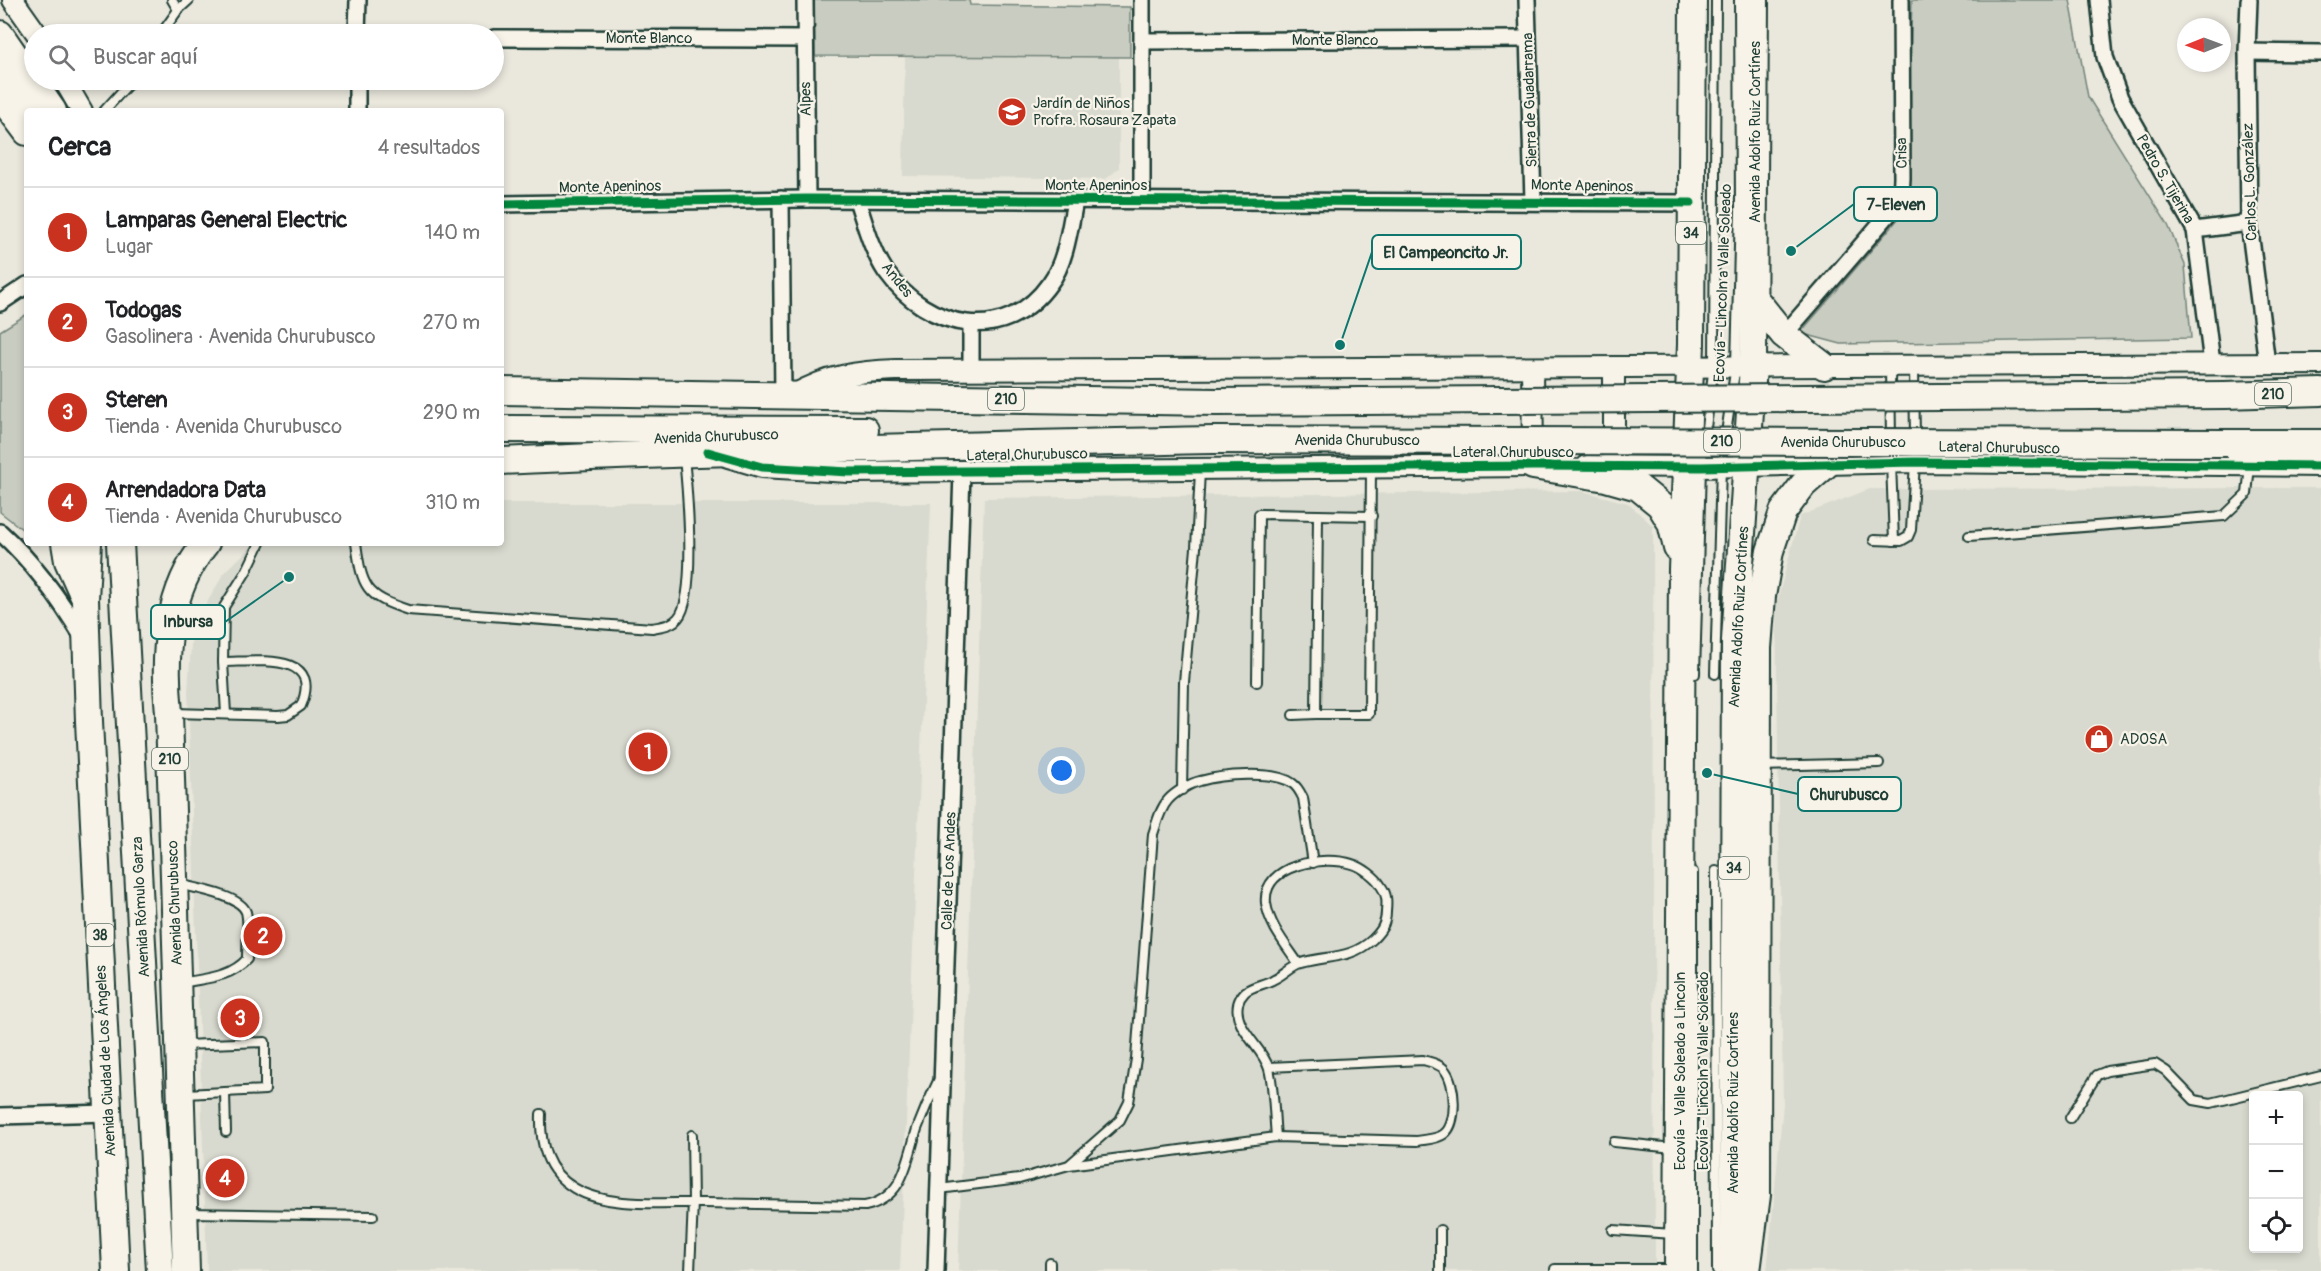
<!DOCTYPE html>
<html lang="es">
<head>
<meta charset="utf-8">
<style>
	:root { --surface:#fff; --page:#f2f2f2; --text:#202124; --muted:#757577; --line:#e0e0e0; --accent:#c8321e }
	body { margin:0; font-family:Pangolin,sans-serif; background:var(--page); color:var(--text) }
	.controls { position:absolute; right:18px; bottom:18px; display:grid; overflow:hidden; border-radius:6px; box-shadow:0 3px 9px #0003 }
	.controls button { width:54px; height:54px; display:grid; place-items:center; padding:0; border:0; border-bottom:2px solid var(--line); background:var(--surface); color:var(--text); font:30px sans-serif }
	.compass { position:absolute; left:2177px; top:18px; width:54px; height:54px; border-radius:50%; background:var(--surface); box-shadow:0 3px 9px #0003; rotate:269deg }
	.you { position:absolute; left:1062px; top:771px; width:21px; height:21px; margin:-15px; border:4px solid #fff; border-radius:50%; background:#1a73e8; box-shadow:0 0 0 9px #1a73e833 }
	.badge { display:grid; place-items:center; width:39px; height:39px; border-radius:50%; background:var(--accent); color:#fff; font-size:20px; font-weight:700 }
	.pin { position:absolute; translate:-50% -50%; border:3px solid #fff; box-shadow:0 2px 6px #0006 }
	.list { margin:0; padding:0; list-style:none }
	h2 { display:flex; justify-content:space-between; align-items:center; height:78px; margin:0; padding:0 24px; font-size:26px }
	h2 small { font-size:20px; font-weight:400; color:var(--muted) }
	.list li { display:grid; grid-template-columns:39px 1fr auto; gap:18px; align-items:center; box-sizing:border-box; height:90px; padding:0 24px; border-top:2px solid var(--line) }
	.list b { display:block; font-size:22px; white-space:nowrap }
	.list p { margin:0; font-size:20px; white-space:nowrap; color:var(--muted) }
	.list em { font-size:20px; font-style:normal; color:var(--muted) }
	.icon { flex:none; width:33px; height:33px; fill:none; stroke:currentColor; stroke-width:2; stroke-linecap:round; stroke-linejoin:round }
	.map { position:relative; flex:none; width:2321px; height:1271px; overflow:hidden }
	.search { position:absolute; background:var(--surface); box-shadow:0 3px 9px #0003; left:24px; top:24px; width:480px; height:66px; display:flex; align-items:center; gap:15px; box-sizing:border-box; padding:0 21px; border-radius:33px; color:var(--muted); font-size:22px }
	.panel { position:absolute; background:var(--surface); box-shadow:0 3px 9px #0003; left:24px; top:108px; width:480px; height:438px; border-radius:6px }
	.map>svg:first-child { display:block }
	.built { fill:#d9dacf; fill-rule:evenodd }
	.green { fill:#c8ccc1; stroke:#74847a; stroke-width:1.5 }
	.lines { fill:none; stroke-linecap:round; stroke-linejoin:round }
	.service-casing { stroke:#1f3d34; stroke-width:12 }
	.minor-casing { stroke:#1f3d34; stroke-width:20 }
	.tertiary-casing { stroke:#1f3d34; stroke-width:24 }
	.primary-casing { stroke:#1f3d34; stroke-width:30 }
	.trunk-casing { stroke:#1f3d34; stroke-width:30 }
	.service { stroke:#f7f3e8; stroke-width:8 }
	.minor { stroke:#f7f3e8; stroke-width:15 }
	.tertiary { stroke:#f7f3e8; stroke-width:20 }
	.primary { stroke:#f7f3e8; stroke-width:26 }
	.trunk { stroke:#f7f3e8; stroke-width:26 }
	.trunk-bridge-casing { stroke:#1f3d34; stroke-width:30; stroke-linecap:butt }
	.trunk-bridge { stroke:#f7f3e8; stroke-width:26 }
	.cycleway-casing { stroke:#f7f3e8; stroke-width:13 }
	.cycleway { stroke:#00873e; stroke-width:9 }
	.labels { text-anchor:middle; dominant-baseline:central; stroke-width:4.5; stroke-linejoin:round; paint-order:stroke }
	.shield { fill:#f7f3e8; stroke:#60746a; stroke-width:1.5 }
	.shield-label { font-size:14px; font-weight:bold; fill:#1f3d34 }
	.street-label { font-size:15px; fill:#1f3d34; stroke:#f7f3e8 }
	.poi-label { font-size:15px; fill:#1f3d34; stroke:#f7f3e8; text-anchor:start }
	.leader { fill:none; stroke:#0f766e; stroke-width:2 }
	.callout-dot { fill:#0f766e; stroke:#f7f3e8; stroke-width:2 }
	.callout { fill:#f7f3e8; stroke:#0f766e; stroke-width:2 }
	.callout-label { font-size:16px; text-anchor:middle; font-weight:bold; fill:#1f3d34 }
</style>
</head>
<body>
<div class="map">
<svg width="2321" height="1271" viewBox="0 0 2321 1271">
	<rect width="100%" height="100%" fill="#eae8dd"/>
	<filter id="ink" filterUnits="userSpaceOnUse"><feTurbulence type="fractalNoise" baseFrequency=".0167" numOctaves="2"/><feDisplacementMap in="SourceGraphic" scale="12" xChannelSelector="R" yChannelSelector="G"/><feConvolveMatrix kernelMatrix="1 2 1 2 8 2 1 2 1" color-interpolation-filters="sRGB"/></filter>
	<g filter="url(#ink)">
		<g class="built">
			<path d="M905,56L1119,57V168L1106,179L903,176Z"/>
			<path d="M2321,488V1271H1767L1783,1104L1776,605L1800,516L1870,489ZM2254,1096H2298V1248H2254Z"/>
			<path d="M1582,491L1628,503L1653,526L1655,1271H958L984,498Z"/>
			<path d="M501,503H931L900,1271H207L188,691L192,629L224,573L255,543H501Z"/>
		</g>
		<g class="green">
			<path d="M814,0H969L970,5L1130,7V57L815,56Z"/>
			<path d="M1912,0H2070L2088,97L2168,225L2185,265L2191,338L1841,344L1800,333L1905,211Z"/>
			<path d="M27,314V533L0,512V331Z"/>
		</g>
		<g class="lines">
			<g class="service-casing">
				<g id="service">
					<path d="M172,0L178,10"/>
					<path d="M161,34L178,10L189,0"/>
					<path d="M104,111L132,80"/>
					<path d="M1914,366L1915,438"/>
					<path d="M1890,367L1891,439"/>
					<path d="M1891,463L1894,541"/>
					<path d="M1969,536L2224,516L2247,494L2250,466"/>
					<path d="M1874,540L1901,541L1908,537L1911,530L1915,462"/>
					<path d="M356,543C362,587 365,596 408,610L652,628C662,626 671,626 678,618C697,597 687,488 684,457"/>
					<path d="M1695,674L1701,467L1714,365L1716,0"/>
					<path d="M1715,674L1721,467L1736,365L1740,207L1739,0"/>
					<path d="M1257,682L1259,514L1372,516"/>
					<path d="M174,713L278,716L288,715L301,706C324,651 256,662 223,662"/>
					<path d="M226,714L223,662L224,607L246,572L260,543"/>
					<path d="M1316,714H1369L1371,469"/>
					<path d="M1293,715L1316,714L1318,515"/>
					<path d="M1760,766L1879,763"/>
					<path d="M1182,790L1184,682L1196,548L1200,471"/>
					<path d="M1716,871L1717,1271"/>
					<path d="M178,884C193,888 240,895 246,912C249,923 247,947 247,959C230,978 205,978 182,983"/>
					<path d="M183,1045L265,1042V1090L186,1094"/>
					<path d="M225,1092L226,1132"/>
					<path d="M541,1114C540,1144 546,1171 574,1188C609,1209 666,1202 705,1203C759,1204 812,1205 865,1206C904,1198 907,1161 917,1129C923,1113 930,1097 938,1081"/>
					<path d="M2070,1118L2097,1075L2107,1071L2155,1064L2166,1071L2194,1100L2211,1103L2321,1076"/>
					<path d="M1276,1137C1274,1116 1274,1088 1269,1069C1263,1047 1233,1029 1238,1004C1239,1000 1242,995 1245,992C1253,985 1265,985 1274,979C1283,975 1292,965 1301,963C1327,955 1351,960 1373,939C1381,931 1386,924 1386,912C1387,901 1387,894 1381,886C1376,877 1362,867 1352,864C1325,855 1262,864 1266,903C1269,925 1286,945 1298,963"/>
					<path d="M1614,1142L1674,1148"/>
					<path d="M1070,1164L1120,1120L1129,1102L1136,1059L1153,834C1157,822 1160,809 1168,800C1175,792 1191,783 1200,781C1221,775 1274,770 1292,783C1298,787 1300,792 1303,798L1313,863"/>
					<path d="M939,1189L1019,1179L1069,1165L1276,1137L1417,1141C1426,1139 1436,1140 1444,1134C1458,1124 1456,1082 1444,1069C1438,1063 1430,1062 1423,1060L1269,1067"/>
					<path d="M189,1213L373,1216"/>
					<path d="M1440,1230V1271"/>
					<path d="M1613,1230L1674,1234"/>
					<path d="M1050,1263V1271"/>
					<path d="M690,1271L693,1202L692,1135"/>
					<path d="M1555,1271V1269H1673"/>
					<path d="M1693,1271V872"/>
				</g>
			</g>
			<g class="minor-casing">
				<g id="minor">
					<path d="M805,0L807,199"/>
					<path d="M1527,0L1533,201"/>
					<path d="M2099,0L2105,57L2120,98L2195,230L2212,363"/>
					<path d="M2249,0L2247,52L2249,223L2267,364"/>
					<path d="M357,34L358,0"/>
					<path d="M494,38L805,39"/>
					<path d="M1142,41L1527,39"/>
					<path d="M2247,52L2321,53"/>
					<path d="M357,80V111"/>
					<path d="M781,199L783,395"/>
					<path d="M857,200C865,224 872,251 886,272C927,329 1005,347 1050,283C1066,262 1070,226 1075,201"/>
					<path d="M1142,200V0"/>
					<path d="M501,204L807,199L1691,203"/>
					<path d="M2195,230L2249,223"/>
					<path d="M0,303L27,285"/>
					<path d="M971,325V369"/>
					<path d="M1784,335L1893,209L1901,195L1902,178L1901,0"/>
					<path d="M0,532C34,563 60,599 83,638"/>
					<path d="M0,1116L109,1113"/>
					<path d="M936,1271L962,472"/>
				</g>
			</g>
			<g class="tertiary-casing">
				<g id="tertiary">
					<path d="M13,0L37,34"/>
					<path d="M64,80L82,111"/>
					<path d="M1532,368L1533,455"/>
					<path d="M794,395C827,376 858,371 896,370L2321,364"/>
					<path d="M1614,455V367"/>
					<path d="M728,457L762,467L849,472L1546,466"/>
					<path d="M1587,466L1701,467L1915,462L2321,466"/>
				</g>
			</g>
			<g class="primary-casing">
				<g id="primary">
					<path d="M0,34L53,111"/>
					<path d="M0,96L27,132"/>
					<path d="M1755,299L1784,335L1824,366"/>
					<path d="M1533,466L1606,478L1638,487L1660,505L1671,523L1677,548"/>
					<path d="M65,543L68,561L85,599"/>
					<path d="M120,543L160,1271"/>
					<path d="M1678,1271L1682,569L1691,344L1693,0"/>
					<path d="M1733,1271L1735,640L1753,366L1755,0"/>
					<path d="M1747,1271L1757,1195L1758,648L1762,596L1770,551L1783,512L1803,485L1827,464"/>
				</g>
			</g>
			<g class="trunk-casing">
				<g id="trunk">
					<path d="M0,65L35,111"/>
					<path d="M501,391L1217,402"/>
					<path d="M2225,395L2321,392"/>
					<path d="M501,429L865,430"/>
					<path d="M2228,443H2321"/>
					<path d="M501,461C739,450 978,445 1216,440"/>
					<path d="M88,543L85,599L89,721L116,1271"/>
					<path d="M186,1271L169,713C163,654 167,591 206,543"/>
				</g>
			</g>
			<use href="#service" class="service"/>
			<use href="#minor" class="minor"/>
			<use href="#tertiary" class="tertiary"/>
			<use href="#primary" class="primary"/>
			<use href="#trunk" class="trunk"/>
			<g class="trunk-bridge-casing">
				<g id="trunk-bridge">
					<path d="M1217,402L2225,395"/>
					<path d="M1216,440L2228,443"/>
				</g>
			</g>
			<use href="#trunk-bridge" class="trunk-bridge"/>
			<g class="cycleway-casing">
				<g id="cycleway">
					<path d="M501,204L807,199L1691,203"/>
					<path d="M708,452L762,467L849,472L1533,466L1701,467L1915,462L2321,466"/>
				</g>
			</g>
			<use href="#cycleway" class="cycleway"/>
		</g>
	</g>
	<defs>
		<g id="school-disc" transform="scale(1.5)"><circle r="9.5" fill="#c8321e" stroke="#f7f3e8"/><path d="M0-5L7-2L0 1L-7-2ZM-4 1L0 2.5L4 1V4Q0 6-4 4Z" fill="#fff"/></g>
		<g id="shop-disc" transform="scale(1.5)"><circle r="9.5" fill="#c8321e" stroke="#f7f3e8"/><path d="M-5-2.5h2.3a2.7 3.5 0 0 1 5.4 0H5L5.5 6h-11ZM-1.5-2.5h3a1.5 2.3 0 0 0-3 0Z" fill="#fff"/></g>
	</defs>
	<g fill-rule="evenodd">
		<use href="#school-disc" x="1012" y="112"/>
		<use href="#shop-disc" x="2099" y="739"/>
	</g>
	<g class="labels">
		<g class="shield">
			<rect x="1676" y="222" width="30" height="22" rx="4.5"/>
			<rect x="2255" y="383" width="36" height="22" rx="4.5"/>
			<rect x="988" y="388" width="36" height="22" rx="4.5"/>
			<rect x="1704" y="430" width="36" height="22" rx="4.5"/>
			<rect x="152" y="748" width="36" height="22" rx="4.5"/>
			<rect x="1719" y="857" width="30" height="22" rx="4.5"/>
			<rect x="86.5" y="924" width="27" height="22" rx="4.5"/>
		</g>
		<g class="shield-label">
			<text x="1691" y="233">34</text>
			<text x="2273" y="394">210</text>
			<text x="1006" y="399">210</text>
			<text x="1722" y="441">210</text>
			<text x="170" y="759">210</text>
			<text x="1734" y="868">34</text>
			<text x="100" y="935">38</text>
		</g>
		<g class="street-label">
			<text x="649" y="38">Monte Blanco</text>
			<text x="1335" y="40">Monte Blanco</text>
			<text transform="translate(806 99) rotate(-91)">Alpes</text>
			<text transform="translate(1530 100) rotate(-92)">Sierra de Guadarrama</text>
			<text transform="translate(1755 132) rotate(-90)">Avenida Adolfo Ruiz Cortínes</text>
			<text transform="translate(1902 153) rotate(-91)">Crisa</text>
			<text transform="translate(2165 179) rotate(60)">Pedro S. Tijerina</text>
			<text transform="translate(2250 182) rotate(-92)">Carlos L. González</text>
			<text x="1096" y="185">Monte Apeninos</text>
			<text transform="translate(1582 186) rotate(1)">Monte Apeninos</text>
			<text transform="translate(610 187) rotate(-1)">Monte Apeninos</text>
			<text transform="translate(897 280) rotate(51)">Andes</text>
			<text transform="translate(1723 283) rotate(-88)">Ecovía - Lincoln a Valle Soleado</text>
			<text transform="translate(716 437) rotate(-2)">Avenida Churubusco</text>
			<text x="1357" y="440">Avenida Churubusco</text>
			<text x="1843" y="442">Avenida Churubusco</text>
			<text transform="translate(1999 448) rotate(1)">Lateral Churubusco</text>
			<text x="1513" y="452">Lateral Churubusco</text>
			<text transform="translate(1027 455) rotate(-1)">Lateral Churubusco</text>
			<text transform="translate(1739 617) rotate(-87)">Avenida Adolfo Ruiz Cortínes</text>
			<text transform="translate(949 871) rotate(-88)">Calle de Los Andes</text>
			<text transform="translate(175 903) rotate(-92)">Avenida Churubusco</text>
			<text transform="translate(141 907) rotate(-93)">Avenida Rómulo Garza</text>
			<text transform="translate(106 1061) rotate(-93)">Avenida Ciudad de Los Ángeles</text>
			<text transform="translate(1680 1071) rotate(-90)">Ecovía - Valle Soleado a Lincoln</text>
			<text transform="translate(1703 1071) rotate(-90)">Ecovía - Lincoln a Valle Soleado</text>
			<text transform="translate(1733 1103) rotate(-90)">Avenida Adolfo Ruiz Cortínes</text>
		</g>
		<g class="poi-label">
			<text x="1033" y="103">Jardín de Niños<tspan x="1033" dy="17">Profra. Rosaura Zapata</tspan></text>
			<text x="2120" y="739">ADOSA</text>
		</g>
	</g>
	<path class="leader" d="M1791 251L1854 204M1340 345L1372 252M289 577L225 622M1707 773L1798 794"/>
	<g class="callout-dot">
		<circle cx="1791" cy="251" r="6"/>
		<circle cx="1340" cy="345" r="6"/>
		<circle cx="289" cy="577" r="6"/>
		<circle cx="1707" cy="773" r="6"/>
	</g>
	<g class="callout">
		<rect x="1854" y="187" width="83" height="34" rx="6"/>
		<rect x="1372" y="235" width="149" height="34" rx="6"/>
		<rect x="151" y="605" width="74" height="34" rx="6"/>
		<rect x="1798" y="777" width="103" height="34" rx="6"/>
	</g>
	<g class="callout-label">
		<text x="1896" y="210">7-Eleven</text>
		<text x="1446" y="258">El Campeoncito Jr.</text>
		<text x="188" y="627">Inbursa</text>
		<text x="1849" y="800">Churubusco</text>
	</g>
</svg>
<div class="controls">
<button>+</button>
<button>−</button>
<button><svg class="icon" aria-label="locate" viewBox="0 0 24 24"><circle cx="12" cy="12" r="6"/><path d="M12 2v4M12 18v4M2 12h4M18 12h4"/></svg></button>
</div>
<svg class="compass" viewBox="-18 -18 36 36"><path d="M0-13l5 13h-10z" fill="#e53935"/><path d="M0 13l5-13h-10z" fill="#757577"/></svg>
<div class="you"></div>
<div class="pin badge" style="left:648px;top:752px">1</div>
<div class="pin badge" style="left:263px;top:936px">2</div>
<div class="pin badge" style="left:240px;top:1018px">3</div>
<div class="pin badge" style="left:225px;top:1178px">4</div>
<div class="search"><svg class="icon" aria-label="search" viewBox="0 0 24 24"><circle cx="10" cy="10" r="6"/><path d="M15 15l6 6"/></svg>Buscar aquí</div>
<section class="panel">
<h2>Cerca<small>4 resultados</small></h2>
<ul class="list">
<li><span class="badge">1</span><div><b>Lamparas General Electric</b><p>Lugar</p></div><em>140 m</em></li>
<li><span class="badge">2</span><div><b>Todogas</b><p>Gasolinera · Avenida Churubusco</p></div><em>270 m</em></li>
<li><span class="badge">3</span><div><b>Steren</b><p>Tienda · Avenida Churubusco</p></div><em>290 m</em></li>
<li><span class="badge">4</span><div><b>Arrendadora Data</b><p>Tienda · Avenida Churubusco</p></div><em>310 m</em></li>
</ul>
</section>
</div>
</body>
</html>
